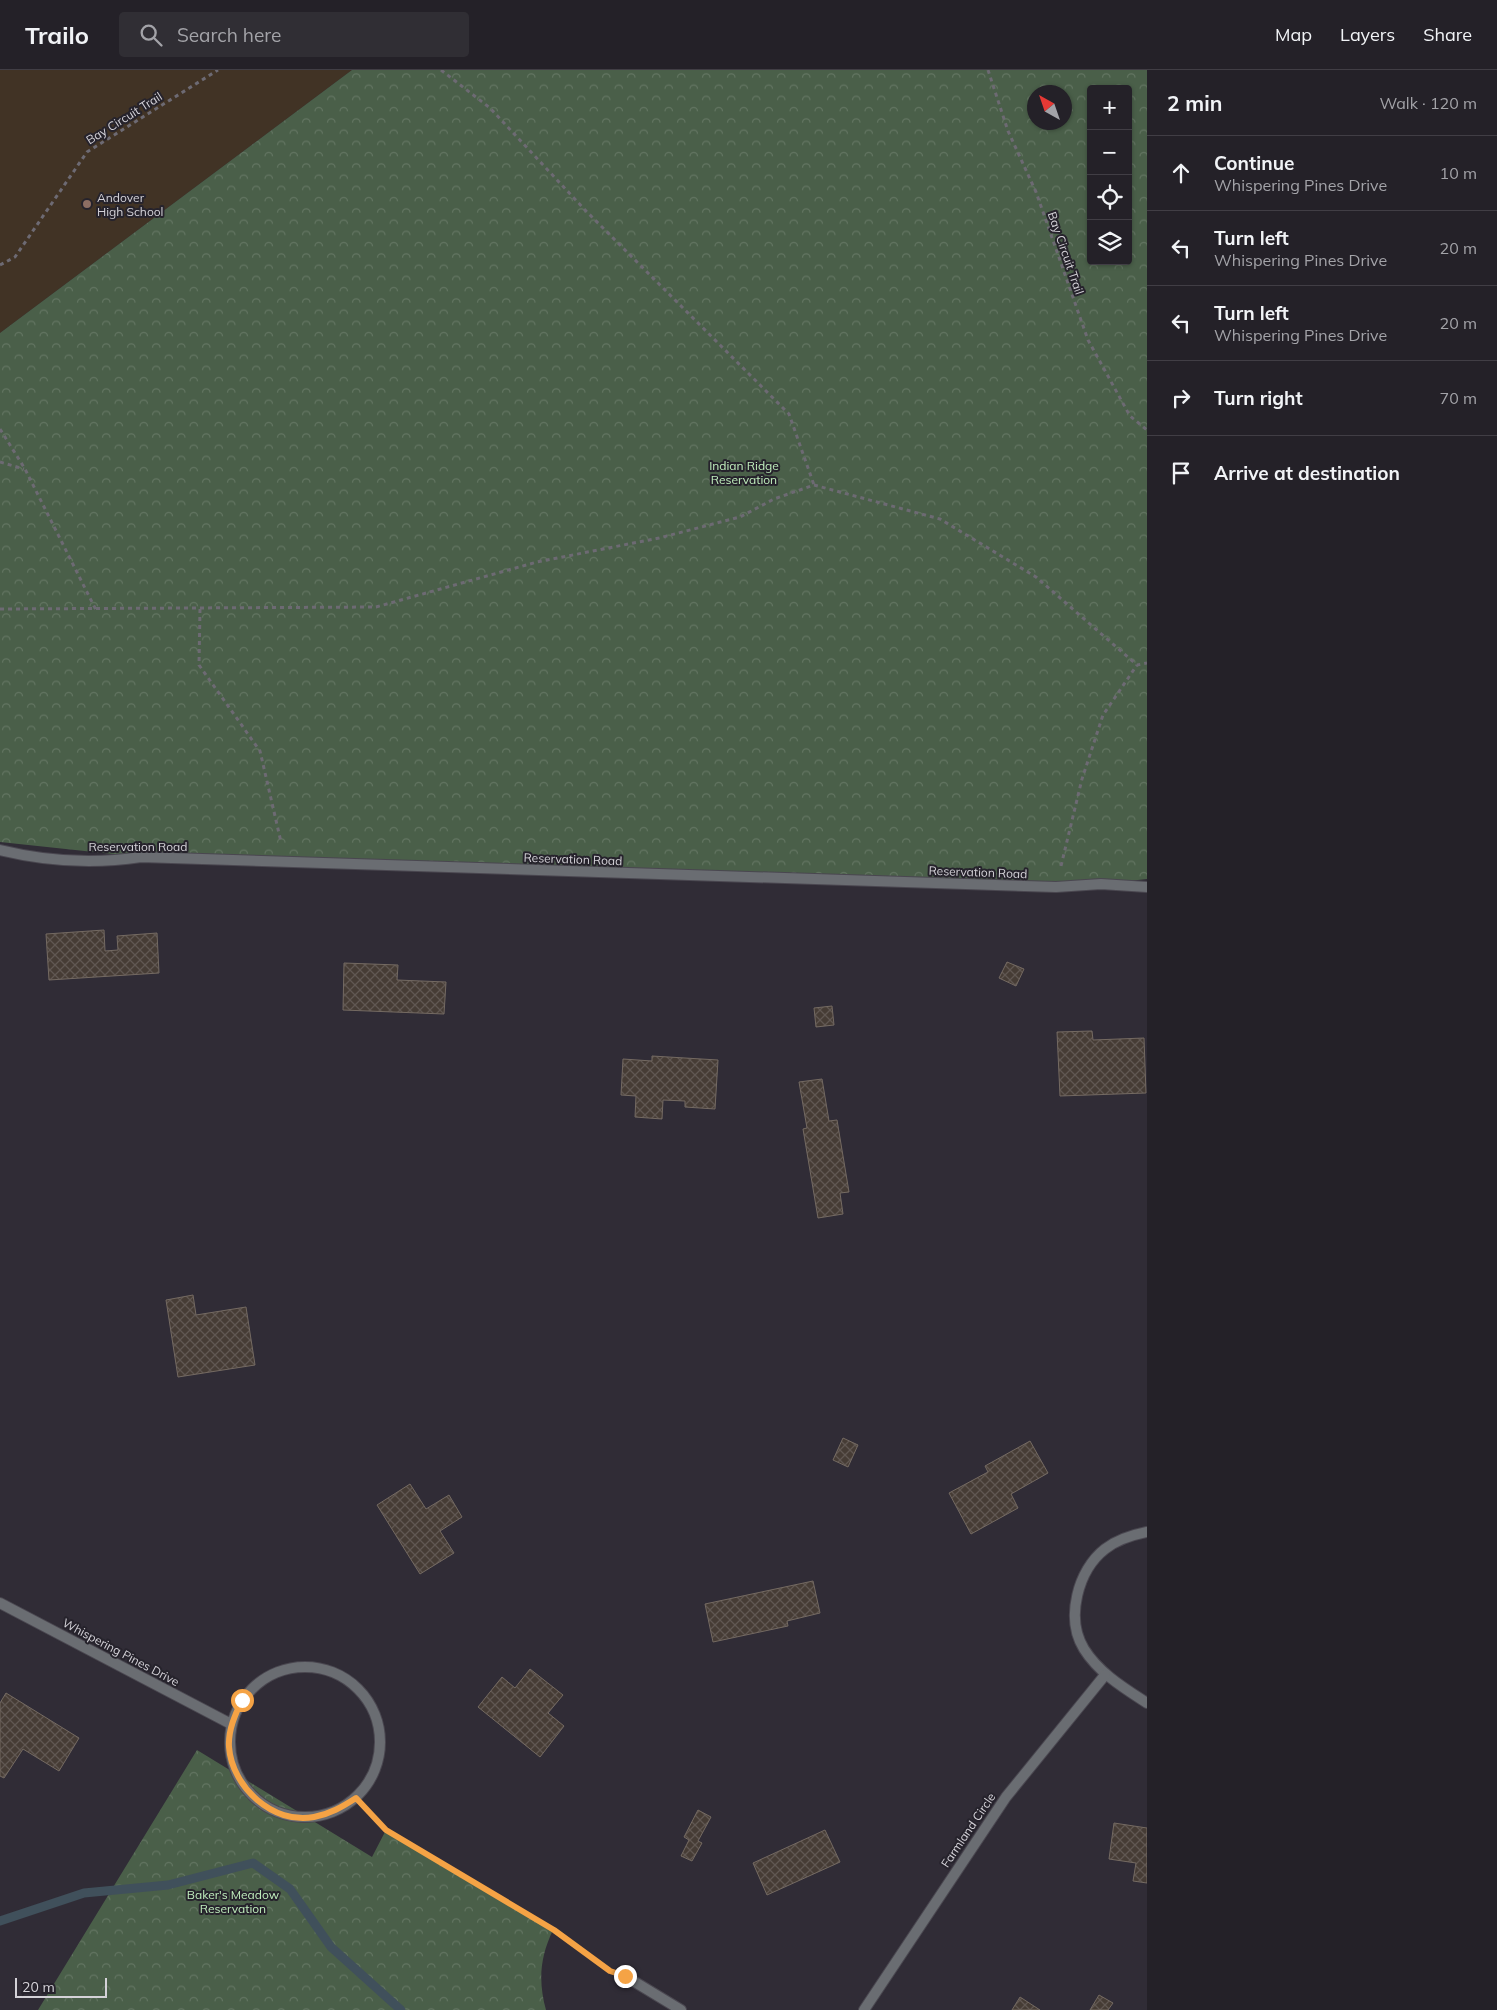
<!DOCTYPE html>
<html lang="en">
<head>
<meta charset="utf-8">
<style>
	:root { --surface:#242128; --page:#302e34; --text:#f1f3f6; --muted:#a3a3a8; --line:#413e45 }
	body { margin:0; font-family:Mulish,sans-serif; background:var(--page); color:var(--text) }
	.controls { position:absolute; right:15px; top:15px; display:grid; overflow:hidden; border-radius:5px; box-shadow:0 1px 4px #0004 }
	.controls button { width:45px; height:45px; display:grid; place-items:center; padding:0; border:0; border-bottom:1px solid var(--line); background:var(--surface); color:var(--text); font:25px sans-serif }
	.compass { position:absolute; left:1027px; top:15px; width:45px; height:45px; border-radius:50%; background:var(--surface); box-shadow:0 1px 4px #0004; rotate:320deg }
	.scale { position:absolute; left:15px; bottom:12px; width:92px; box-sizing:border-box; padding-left:5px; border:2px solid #d4d2d8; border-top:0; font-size:14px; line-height:18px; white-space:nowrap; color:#d4d2d8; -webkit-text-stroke:4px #26232c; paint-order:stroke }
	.stop { position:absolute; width:15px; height:15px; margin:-11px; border:4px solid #f5a345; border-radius:50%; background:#fff }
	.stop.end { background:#f5a345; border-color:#fff; box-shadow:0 1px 5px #0008 }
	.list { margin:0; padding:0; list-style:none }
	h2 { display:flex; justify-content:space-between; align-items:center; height:65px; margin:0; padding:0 20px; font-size:21px }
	h2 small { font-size:16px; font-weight:400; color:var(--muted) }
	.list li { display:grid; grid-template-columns:32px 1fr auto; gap:15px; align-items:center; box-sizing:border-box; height:75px; padding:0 20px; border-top:1px solid var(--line) }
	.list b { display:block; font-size:19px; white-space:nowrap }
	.list p { margin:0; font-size:16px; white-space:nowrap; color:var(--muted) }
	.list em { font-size:16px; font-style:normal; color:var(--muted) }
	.icon { flex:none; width:28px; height:28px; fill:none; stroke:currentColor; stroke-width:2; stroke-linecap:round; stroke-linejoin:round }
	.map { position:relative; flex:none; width:1147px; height:1940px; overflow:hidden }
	header { display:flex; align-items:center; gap:30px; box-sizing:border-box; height:70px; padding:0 25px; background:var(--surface); border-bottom:1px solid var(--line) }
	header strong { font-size:24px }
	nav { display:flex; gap:28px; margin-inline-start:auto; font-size:18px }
	.search { width:350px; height:45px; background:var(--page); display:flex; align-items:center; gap:12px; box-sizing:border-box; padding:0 18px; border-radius:5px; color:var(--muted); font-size:19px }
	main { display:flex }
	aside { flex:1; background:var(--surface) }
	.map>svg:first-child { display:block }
	.education { fill:#413325 }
	.park { fill:url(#park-crowns); fill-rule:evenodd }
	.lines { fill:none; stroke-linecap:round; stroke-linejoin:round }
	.stream { stroke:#40505b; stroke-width:9 }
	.building { fill:url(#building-cross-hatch); stroke:#746a62 }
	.street-casing { stroke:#4a4750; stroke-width:12 }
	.path { stroke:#6d6a73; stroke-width:3; stroke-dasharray:4 4; stroke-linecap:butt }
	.street { stroke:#6a6d72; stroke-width:10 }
	.route { stroke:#f5a345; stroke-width:6 }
	.education-dot { fill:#8d6e63; stroke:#26232c; stroke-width:2 }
	.labels { text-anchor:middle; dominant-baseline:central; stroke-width:4; stroke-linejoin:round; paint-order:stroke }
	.street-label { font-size:12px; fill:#d4d2d8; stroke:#26232c }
	.poi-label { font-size:12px; fill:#d4d2d8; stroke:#26232c; text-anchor:start }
	.park-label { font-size:12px; fill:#c0eebd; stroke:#26232c }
</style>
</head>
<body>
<header>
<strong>Trailo</strong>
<div class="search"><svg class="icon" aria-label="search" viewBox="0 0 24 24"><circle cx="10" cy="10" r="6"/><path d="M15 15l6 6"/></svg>Search here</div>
<nav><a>Map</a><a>Layers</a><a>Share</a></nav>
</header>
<main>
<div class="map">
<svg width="1147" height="1940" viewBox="0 0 1147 1940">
	<defs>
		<pattern id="park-crowns" width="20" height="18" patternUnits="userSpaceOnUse" patternTransform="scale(1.25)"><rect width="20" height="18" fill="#4a5f49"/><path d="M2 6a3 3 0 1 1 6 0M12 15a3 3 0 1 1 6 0" fill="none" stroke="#637562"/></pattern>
		<pattern id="building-cross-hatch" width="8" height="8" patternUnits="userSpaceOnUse" patternTransform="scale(1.25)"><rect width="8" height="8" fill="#463c35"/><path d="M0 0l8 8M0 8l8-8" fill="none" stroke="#605752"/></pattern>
	</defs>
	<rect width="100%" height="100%" fill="#302c36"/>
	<path class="education" d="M0,0H352L0,263Z"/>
	<g class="park">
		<path d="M352,0H1147V809L1101,814L141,787L0,772V263ZM1091,19H1128V191H1091ZM1034,22H1064V52H1034Z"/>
		<path d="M197,1680L372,1787L386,1760L553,1860C540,1887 538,1911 546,1940H38Z"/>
	</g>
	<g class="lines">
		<path class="stream" d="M0,1851L84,1823L168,1815L253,1793L290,1819L331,1877L401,1940"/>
	</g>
	<g class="building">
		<path d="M104,860L105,881L118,880L117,866L157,863L159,903L49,910L46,864Z"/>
		<path d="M1007,892L1024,899L1016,916L999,908Z"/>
		<path d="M344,893L398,895L397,910L446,912L444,944L343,940Z"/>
		<path d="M832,936L834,955L816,957L814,938Z"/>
		<path d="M1092,961L1093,970L1144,968L1146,1023L1060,1026L1057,962Z"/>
		<path d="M652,986L718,990L715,1039L685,1037V1031L663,1030L662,1049L635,1047L636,1026L621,1025L623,989L652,991Z"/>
		<path d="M822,1009L829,1051L837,1050L849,1122L840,1123L843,1144L818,1148L803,1059L807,1058L799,1012Z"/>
		<path d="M193,1225L196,1245L246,1237L255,1295L178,1307L166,1230Z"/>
		<path d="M843,1368L858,1375L848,1397L833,1390Z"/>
		<path d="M1030,1371L1048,1403L1011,1424L1018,1438L971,1464L949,1423L988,1402L985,1396Z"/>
		<path d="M410,1414L426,1439L449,1425L462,1447L440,1461L454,1483L420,1504L377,1435Z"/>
		<path d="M813,1511L820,1543L787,1551L788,1556L713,1572L705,1534Z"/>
		<path d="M530,1599L563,1625L548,1643L564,1656L540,1687L478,1637L502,1607L515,1618Z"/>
		<path d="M6,1623L79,1668L59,1701L23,1679L4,1708L0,1706V1633Z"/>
		<path d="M698,1740L711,1747L698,1771L702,1773L692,1791L681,1786L689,1770L684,1767Z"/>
		<path d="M1114,1753L1147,1758V1813L1133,1811L1136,1793L1109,1789Z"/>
		<path d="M825,1760L840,1792L767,1825L753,1793Z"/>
		<path d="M1099,1925L1113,1933L1108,1940H1090Z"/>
		<path d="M1020,1927L1040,1940H1012Z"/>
	</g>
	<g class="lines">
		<g class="street-casing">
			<g id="street">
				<path d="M0,780C45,791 95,794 141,787L1056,817L1101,814L1147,817"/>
				<path d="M1147,1462C1132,1465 1118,1469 1105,1479C1078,1500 1065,1548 1084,1579C1099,1603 1124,1618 1147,1633"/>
				<path d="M0,1533L231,1654"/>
				<circle cx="305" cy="1672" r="75"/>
				<path d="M625,1906L681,1940"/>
				<path d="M864,1940L1006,1727L1105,1605"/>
			</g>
		</g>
		<g class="path">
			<path d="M441,0L490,38L586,141L789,344L814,415"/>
			<path d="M988,0L1008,61L1036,122L1088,270L1130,346L1147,360"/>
			<path d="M0,195L15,187L87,82L218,0"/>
			<path d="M0,359L25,399L96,540"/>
			<path d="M0,392L24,399"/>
			<path d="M0,539L376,537L537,492L659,468L740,447L774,429L814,415L940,449L1036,507L1137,595L1147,593"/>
			<path d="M200,539L199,595L260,681L281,772"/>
			<path d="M1061,796L1082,709L1103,645L1137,595"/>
			<path d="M356,1728L386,1760L553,1860L607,1898"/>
		</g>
		<use href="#street" class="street"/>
	</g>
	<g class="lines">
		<path class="route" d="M242,1630C235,1645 228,1660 229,1677C232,1717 273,1755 314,1747C330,1744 342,1737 356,1728L386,1760L554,1860L610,1901L625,1906"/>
	</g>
	<circle class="education-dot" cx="87" cy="134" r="5"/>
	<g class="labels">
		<g class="street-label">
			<text transform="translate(124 48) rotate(-32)">Bay Circuit Trail</text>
			<text transform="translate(1066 183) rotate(71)">Bay Circuit Trail</text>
			<text x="138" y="776">Reservation Road</text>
			<text transform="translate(573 789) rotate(2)">Reservation Road</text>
			<text transform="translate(978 802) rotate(2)">Reservation Road</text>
			<text transform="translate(121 1582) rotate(28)">Whispering Pines Drive</text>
			<text transform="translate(968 1760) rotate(-56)">Farmland Circle</text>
		</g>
		<g class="poi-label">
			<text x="97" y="127">Andover<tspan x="97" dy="14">High School</tspan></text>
		</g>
		<g class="park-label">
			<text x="744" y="395">Indian Ridge<tspan x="744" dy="14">Reservation</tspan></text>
			<text x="233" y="1824">Baker's Meadow<tspan x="233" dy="14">Reservation</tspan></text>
		</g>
	</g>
</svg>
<div class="controls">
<button>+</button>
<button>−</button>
<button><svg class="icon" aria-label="locate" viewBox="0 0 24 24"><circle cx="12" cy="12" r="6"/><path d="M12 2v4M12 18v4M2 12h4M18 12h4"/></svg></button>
<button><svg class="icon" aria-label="layers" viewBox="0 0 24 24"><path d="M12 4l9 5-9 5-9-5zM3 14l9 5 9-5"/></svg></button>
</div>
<svg class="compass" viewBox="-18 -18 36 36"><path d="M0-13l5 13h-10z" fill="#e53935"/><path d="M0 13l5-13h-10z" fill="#a3a3a8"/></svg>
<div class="scale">20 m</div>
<div class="stop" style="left:242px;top:1630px"></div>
<div class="stop end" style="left:625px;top:1906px"></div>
</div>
<aside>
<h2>2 min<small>Walk · 120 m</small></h2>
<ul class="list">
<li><svg class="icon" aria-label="ahead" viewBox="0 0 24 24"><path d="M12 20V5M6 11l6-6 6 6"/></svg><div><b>Continue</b><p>Whispering Pines Drive</p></div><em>10 m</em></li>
<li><svg class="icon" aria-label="left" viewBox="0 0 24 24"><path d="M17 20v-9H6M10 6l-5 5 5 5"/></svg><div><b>Turn left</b><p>Whispering Pines Drive</p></div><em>20 m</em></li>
<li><svg class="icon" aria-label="left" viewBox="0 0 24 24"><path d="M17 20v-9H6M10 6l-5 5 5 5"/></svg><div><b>Turn left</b><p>Whispering Pines Drive</p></div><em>20 m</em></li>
<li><svg class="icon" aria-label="right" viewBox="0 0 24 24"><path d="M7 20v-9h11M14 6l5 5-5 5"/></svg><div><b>Turn right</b></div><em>70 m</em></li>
<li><svg class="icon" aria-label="arrive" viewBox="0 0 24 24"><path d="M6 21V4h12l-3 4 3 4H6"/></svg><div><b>Arrive at destination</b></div></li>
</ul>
</aside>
</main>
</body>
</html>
